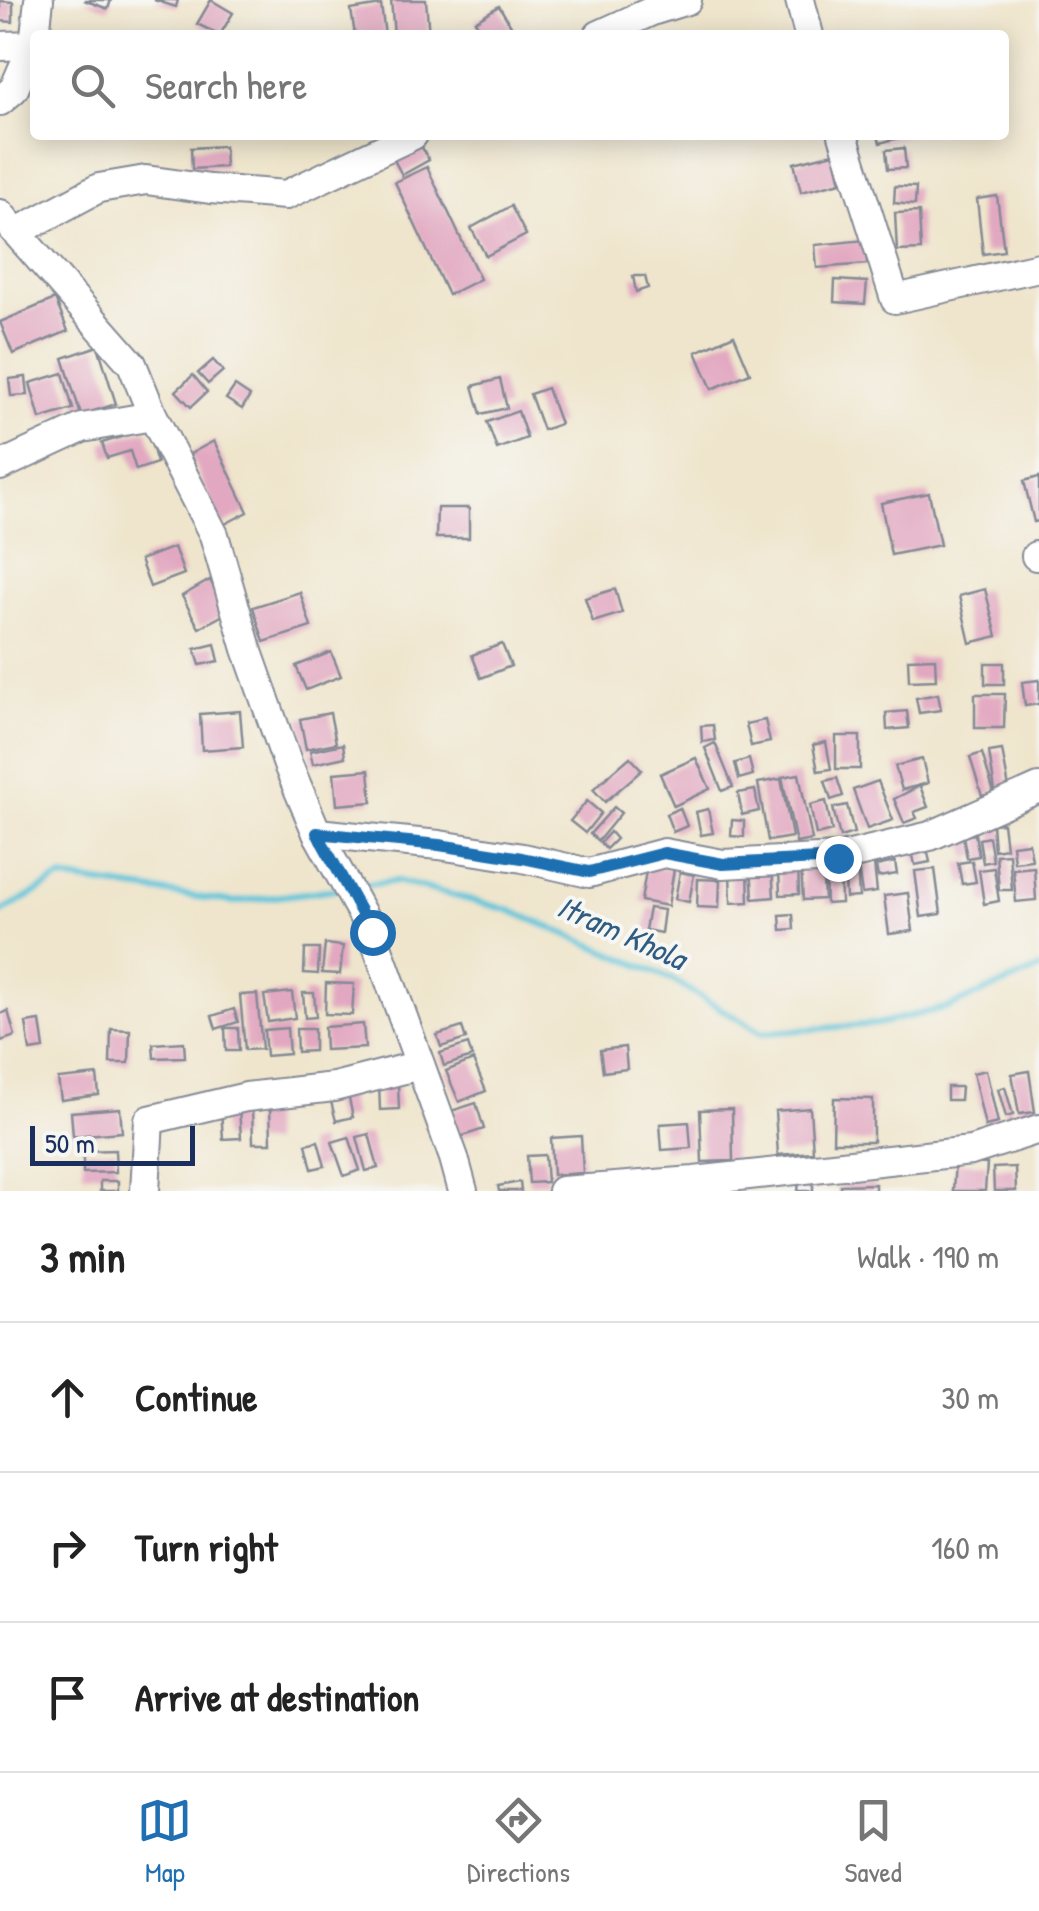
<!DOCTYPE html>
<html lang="en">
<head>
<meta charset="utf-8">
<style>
	:root { --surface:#fff; --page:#f2f2f2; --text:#222; --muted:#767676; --line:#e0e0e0; --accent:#1f6fb2 }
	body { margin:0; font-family:"Patrick Hand",sans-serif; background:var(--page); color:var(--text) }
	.scale { position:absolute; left:30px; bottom:25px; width:165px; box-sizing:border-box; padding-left:10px; border:5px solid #1b2f5e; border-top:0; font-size:28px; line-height:35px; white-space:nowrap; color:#1b2f5e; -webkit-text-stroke:8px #f6f6f2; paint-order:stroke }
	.stop { position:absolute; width:30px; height:30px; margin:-22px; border:8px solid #1f6fb2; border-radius:50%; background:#fff }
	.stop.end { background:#1f6fb2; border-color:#fff; box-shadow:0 2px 10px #0008 }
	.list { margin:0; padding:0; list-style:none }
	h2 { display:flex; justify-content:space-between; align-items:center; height:130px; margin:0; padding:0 40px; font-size:42px }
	h2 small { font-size:32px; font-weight:400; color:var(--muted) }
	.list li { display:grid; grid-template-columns:65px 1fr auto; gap:30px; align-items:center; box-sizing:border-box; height:150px; padding:0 40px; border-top:2px solid var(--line) }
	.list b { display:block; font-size:38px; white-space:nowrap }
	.list em { font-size:32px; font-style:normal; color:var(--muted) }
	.icon { flex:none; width:55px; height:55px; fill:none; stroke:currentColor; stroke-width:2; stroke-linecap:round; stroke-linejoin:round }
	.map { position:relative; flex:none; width:1039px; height:1191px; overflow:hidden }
	.search { position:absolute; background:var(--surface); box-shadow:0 5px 25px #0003; left:30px; right:30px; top:30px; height:110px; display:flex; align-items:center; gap:25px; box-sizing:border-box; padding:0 35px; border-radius:10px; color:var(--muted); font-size:38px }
	.sheet { height:580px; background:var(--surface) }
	nav { display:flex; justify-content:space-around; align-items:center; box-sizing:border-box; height:140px; border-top:2px solid var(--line); background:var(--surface); font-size:28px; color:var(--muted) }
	nav a { display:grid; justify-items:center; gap:5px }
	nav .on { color:var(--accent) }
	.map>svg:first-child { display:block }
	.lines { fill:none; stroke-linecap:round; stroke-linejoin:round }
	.stream { stroke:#5ec5da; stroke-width:6 }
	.building { fill:#e2a8c1 }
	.minor-casing { stroke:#858a95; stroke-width:32 }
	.minor { stroke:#fff; stroke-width:28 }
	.route { stroke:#1f6fb2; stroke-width:12 }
	.labels { text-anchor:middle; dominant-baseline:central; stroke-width:8; stroke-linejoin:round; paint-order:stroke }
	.water-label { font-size:32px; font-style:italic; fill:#2f5c83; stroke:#f6f6f2 }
</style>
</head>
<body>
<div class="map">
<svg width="1039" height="1191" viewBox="0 0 1039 1191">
	<rect width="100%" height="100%" fill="#f6f6f2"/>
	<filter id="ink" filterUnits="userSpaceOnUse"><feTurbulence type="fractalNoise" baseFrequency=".01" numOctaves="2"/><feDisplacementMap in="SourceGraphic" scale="20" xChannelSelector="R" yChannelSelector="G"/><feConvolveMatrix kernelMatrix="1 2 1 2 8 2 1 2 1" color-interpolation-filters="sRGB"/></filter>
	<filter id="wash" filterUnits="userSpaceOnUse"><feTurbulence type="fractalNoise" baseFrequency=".0048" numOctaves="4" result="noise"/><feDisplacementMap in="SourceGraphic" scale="40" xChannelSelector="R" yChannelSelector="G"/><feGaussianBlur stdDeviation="2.25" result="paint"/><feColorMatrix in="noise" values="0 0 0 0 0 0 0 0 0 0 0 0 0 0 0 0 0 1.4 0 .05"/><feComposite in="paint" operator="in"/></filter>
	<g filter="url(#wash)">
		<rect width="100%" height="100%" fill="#efe5cc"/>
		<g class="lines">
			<g class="stream">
				<path d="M354,886L397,881L509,910L667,977L762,1033L877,1024L949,1007L1039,969"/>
				<path d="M0,913L61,878L234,902L337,889"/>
			</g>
		</g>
		<g id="blocks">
			<g class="building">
				<path d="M84,0H111L108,9Z"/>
				<path d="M154,0H178L176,7Z"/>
				<path d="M211,0L233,13L220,35L197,24Z"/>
				<path d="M391,0H426L429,35H394Z"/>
				<path d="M0,1L13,2V22L0,21Z"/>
				<path d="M381,5L385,35H355L351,10Z"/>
				<path d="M499,6L515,32L484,35L475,21Z"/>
				<path d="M878,135H906V136L880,143Z"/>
				<path d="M419,142L429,160L402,175L393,158Z"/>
				<path d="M224,146L225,167L192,169L191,148Z"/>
				<path d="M904,148L906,168L888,169L886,150Z"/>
				<path d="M834,153L841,182L801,192L794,163Z"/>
				<path d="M427,167L480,279L448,295L395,182Z"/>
				<path d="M895,186L916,187L915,205L894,203Z"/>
				<path d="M997,196L1004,251L983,254L977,199Z"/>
				<path d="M511,206L526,235L486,256L471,228Z"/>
				<path d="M919,212L921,250L897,251L895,213Z"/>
				<path d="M865,240L867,264L817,268L815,245Z"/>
				<path d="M633,276H645L648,288L636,292Z"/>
				<path d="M835,280L867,282L865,304L834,302Z"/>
				<path d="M55,299L68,331L13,354L0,322Z"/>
				<path d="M734,335L750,373L712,389L696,352Z"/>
				<path d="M98,346L116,404L81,415L63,358Z"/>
				<path d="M213,360L223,371L208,384L198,373Z"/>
				<path d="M63,373L73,409L40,419L30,383Z"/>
				<path d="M193,375L207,392L191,407L176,391Z"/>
				<path d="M26,377L28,395L11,396L9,379Z"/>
				<path d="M500,379L507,408L481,414L473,386Z"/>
				<path d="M235,386L250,396L242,409L226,399Z"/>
				<path d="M547,388L560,424L543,430L530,394Z"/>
				<path d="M518,411L527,438L497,449L487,422Z"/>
				<path d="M147,429L157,463L136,470L130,451L107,458L102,443Z"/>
				<path d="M214,441L248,512L221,526L190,454Z"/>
				<path d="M1039,477V521L1034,522L1024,481Z"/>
				<path d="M929,493L940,545L891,555L881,503Z"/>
				<path d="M437,508H469V538H436Z"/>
				<path d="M174,547L184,574L150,587L140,560Z"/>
				<path d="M210,580L227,613L199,628L182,596Z"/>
				<path d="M615,589L622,613L593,622L585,598Z"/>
				<path d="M985,589L997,636L970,643L959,596Z"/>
				<path d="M300,592L311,627L264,642L253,607Z"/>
				<path d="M215,644L219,661L200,665L195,649Z"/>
				<path d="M502,644L511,666L481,678L472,655Z"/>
				<path d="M331,652L341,676L306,690L296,666Z"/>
				<path d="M935,658L936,680L909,681L908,659Z"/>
				<rect x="985" y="663" width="19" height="21"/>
				<path d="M1039,680V704L1025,706L1022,682Z"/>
				<path d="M938,694L941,710L919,713L916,698Z"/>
				<path d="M975,694H1005L1004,728H975Z"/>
				<path d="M240,711L243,747L202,750L200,714Z"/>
				<path d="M907,711L909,728L887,730L886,713Z"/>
				<path d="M330,713L336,743L306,749L300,719Z"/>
				<path d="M765,720L770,742L751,746L746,724Z"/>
				<path d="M713,725L715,740L702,742L701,726Z"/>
				<rect x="836" y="736" width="24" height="33"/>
				<path d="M826,742L831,769L818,771L813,745Z"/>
				<path d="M715,743L733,787L722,791L705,748Z"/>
				<path d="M343,744L345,757L313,764L310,751Z"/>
				<path d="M1002,750L1009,788L995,791L989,752Z"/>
				<path d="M982,753L994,793L982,796L970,757Z"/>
				<path d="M630,757L642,770L605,802L593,789Z"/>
				<path d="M696,758L710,789L674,806L660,774Z"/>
				<path d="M749,759L753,775L739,779L735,763Z"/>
				<path d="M922,759L928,783L902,790L895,766Z"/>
				<path d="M369,770L372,802L337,805L334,773Z"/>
				<path d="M799,774L812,840L796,843L782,777Z"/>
				<path d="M837,778L843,796L831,800L825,781Z"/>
				<path d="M781,779L792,837L768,841L758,783Z"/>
				<path d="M878,781L893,820L867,829L853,790Z"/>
				<path d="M920,786L928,807L914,812L917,818L904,823L894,799Z"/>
				<path d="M755,790L759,811L742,815L738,793Z"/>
				<path d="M587,801L601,813L585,833L570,821Z"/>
				<path d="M826,801L832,831L816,835L810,805Z"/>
				<path d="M847,805L854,833L840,837L833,808Z"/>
				<path d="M614,807L621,813L598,841L590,834Z"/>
				<path d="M680,808L687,826L673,832L666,814Z"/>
				<path d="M708,809L713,833L701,835L696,812Z"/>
				<path d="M732,820L744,821V837L731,836Z"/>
				<path d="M1003,823L1006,848L994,850L992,824Z"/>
				<path d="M610,832L616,839L606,849L600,843Z"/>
				<path d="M975,834L979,856L967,858L963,836Z"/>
				<path d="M989,837L993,861L983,863L979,839Z"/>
				<path d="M1029,843L1032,860L1014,862L1012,845Z"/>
				<path d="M926,844L930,862L915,865L911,846Z"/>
				<path d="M1009,854L1012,890H999L996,855Z"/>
				<path d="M972,861L976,882L962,884L958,863Z"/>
				<path d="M844,862H857L859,897L846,898Z"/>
				<path d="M895,862L897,874L878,877L876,866Z"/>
				<path d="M825,864H840L841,903L826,904Z"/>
				<path d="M874,864L877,892L862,894L858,866Z"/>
				<path d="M647,865L674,869L668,906L641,901Z"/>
				<path d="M822,865L824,899L803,900L801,866Z"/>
				<path d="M772,866L774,897L753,899L751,867Z"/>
				<path d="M798,867L799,894L780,895L779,868Z"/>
				<path d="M1034,867L1036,900L1016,902L1013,869Z"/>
				<path d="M994,868L999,901L984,904L979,870Z"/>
				<path d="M935,869L941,914L921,917L915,871Z"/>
				<path d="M748,871L749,902L731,903L730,872Z"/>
				<path d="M680,872L694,875L689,902L675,899Z"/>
				<path d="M698,879L720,880L719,908L697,907Z"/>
				<path d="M908,893L913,931L889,934L884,896Z"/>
				<path d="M649,908L664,910L661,933L645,930Z"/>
				<path d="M793,914L794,929L781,930L780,915Z"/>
				<path d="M325,944L343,946L340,974L322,973Z"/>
				<path d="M305,949H319L318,974L304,973Z"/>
				<path d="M326,983L354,984L352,1015L325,1014Z"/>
				<path d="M292,992L295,1018L268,1022L264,995Z"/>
				<path d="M303,993H314L316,1017L305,1018Z"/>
				<path d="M257,994L262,1049L245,1050L240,995Z"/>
				<path d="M234,1009L238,1022L216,1029L212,1016Z"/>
				<path d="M8,1011L15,1036L1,1041L0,1014Z"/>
				<path d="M40,1021L44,1049L30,1051L26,1023Z"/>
				<path d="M363,1024L365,1048L325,1050L324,1027Z"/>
				<path d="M462,1027L466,1039L441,1047L437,1035Z"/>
				<path d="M225,1028H238L239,1051H226Z"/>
				<path d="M287,1028L289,1054L266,1056L264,1030Z"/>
				<path d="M111,1029L130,1030L129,1063H110Z"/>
				<path d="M296,1029H314V1051L297,1052Z"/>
				<path d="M184,1042L185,1057L154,1058L153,1044Z"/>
				<path d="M468,1044L472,1057L444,1066L440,1053Z"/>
				<path d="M625,1047L627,1069L603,1072L600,1050Z"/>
				<path d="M473,1060L486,1091L459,1102L446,1071Z"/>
				<path d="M986,1070L998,1123L985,1126L973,1073Z"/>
				<path d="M1029,1071L1035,1112L1019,1114L1012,1074Z"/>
				<path d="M97,1075L99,1095L61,1100L58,1079Z"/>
				<path d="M379,1083H398L399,1109L380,1110Z"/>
				<path d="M947,1087H961L960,1100H947Z"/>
				<path d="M1005,1087L1013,1115L1006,1117L998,1089Z"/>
				<path d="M347,1090L353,1117L336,1121L329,1094Z"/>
				<path d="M834,1098L873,1099V1142H833Z"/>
				<path d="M476,1103L484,1129L460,1137L451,1111Z"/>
				<path d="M270,1104L271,1143H253L252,1105Z"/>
				<path d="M120,1108L122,1132L73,1136L71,1112Z"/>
				<path d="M239,1108L241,1138L223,1139L221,1109Z"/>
				<path d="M810,1108L813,1152L778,1155L775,1111Z"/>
				<path d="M732,1109L733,1161L702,1162L700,1110Z"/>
				<path d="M689,1122L691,1148L662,1150L660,1124Z"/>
				<path d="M369,1134L378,1168L366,1171L357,1137Z"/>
				<path d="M581,1136L583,1173L553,1175L551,1138Z"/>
				<path d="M349,1137L360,1170L344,1176L332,1142Z"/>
				<path d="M318,1141L325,1166L312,1169L306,1144Z"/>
				<path d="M115,1150L116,1172L83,1173V1151Z"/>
				<path d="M545,1155L547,1182L529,1183L527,1156Z"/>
				<path d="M955,1162L987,1164L985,1191H953Z"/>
				<path d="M1015,1167L1016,1191H994L993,1168Z"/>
				<rect x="100" y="1181" width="18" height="10"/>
				<path d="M520,1182L521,1191H499L498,1186Z"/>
				<path d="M799,1182L813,1183V1191H798Z"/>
				<path d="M875,1184V1191H840V1185Z"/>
			</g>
		</g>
	</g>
	<g filter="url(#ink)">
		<use href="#blocks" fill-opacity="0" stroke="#858a95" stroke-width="2.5"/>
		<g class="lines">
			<g class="minor-casing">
				<g id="minor">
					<path d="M800,0L809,35"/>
					<path d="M35,35L39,0"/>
					<path d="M599,35L652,11L687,0"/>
					<path d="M0,46L35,45"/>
					<path d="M0,101L14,89L35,40"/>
					<path d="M843,135L895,299L1039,267"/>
					<path d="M0,214L132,364L153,416L214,535L247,649L288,765L317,833L372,932L454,1158L463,1191"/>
					<path d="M17,232L99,188L146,180L210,189L286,195L413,135"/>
					<path d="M0,466L82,428L153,416"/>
					<path d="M1036,556H1039"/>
					<path d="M317,833L439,845L523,858L589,873L664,853L723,864L837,858L930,836L1039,788"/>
					<path d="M145,1191L149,1120L246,1097L334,1087L420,1065"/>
					<path d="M562,1191L694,1181L971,1151L1039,1129"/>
				</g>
			</g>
			<use href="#minor" class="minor"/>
		</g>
	</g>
	<g class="lines" filter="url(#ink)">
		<path class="route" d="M372,932L317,833L439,845L522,858L589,872L664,853L723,864L838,858"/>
	</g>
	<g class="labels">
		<g class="water-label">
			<text transform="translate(622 932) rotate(24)">Itram Khola</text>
		</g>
	</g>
</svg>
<div class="scale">50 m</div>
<div class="stop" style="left:372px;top:932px"></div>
<div class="stop end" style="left:838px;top:858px"></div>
<div class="search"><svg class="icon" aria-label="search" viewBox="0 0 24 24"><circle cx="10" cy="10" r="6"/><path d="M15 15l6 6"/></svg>Search here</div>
</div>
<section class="sheet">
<h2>3 min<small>Walk · 190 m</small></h2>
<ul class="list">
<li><svg class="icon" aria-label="ahead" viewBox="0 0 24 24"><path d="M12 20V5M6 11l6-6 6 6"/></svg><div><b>Continue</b></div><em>30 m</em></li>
<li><svg class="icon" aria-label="right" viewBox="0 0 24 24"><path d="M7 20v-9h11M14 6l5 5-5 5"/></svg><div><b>Turn right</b></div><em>160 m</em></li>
<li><svg class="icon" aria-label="arrive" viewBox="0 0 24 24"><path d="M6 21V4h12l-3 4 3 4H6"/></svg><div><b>Arrive at destination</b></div></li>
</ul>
</section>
<nav>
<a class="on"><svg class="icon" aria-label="map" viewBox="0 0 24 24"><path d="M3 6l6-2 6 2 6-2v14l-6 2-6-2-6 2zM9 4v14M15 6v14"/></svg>Map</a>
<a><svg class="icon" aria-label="directions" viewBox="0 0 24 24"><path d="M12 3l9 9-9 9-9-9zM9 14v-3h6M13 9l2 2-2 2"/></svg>Directions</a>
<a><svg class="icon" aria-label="saved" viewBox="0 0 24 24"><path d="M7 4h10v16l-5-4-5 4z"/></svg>Saved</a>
</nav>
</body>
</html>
